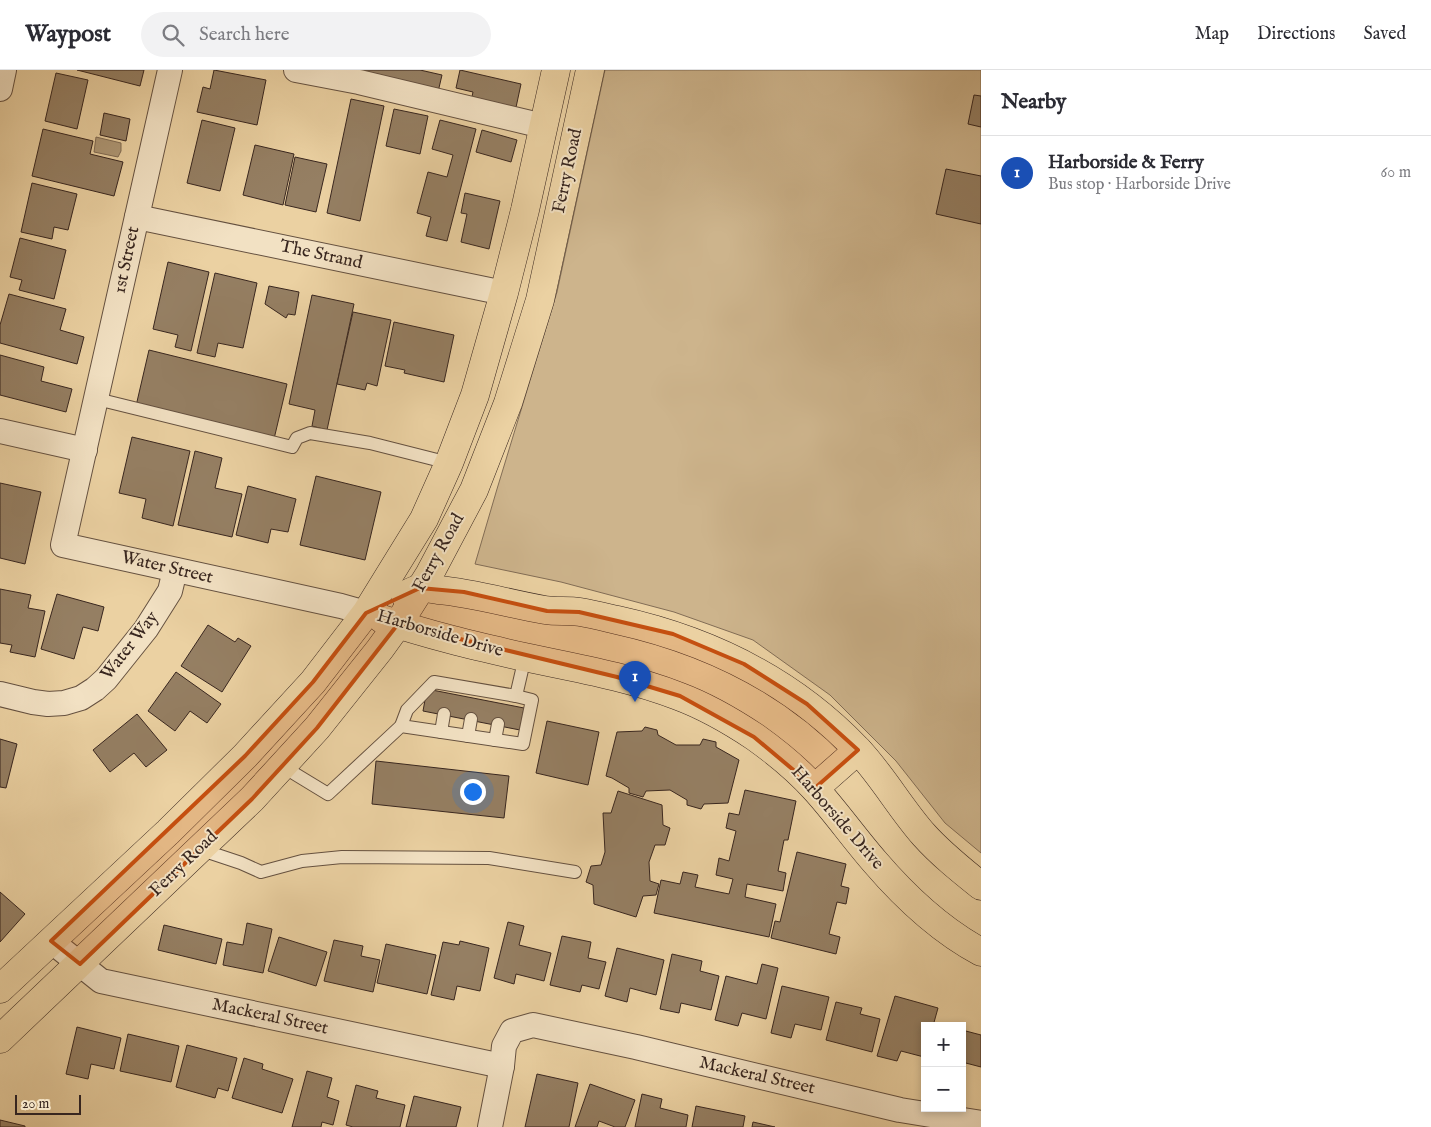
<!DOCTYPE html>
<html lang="en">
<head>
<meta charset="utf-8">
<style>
	:root { --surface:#fff; --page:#f2f2f3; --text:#2b2b33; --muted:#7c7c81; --line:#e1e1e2; --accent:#0f766e }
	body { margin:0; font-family:"IM FELL English",serif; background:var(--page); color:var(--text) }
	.controls { position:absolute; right:15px; bottom:15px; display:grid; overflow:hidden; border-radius:0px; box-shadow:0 2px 8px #0003 }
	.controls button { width:45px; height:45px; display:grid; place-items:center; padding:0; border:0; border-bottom:1px solid var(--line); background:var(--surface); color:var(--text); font:25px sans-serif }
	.scale { position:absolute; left:15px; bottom:12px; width:66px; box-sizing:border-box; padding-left:5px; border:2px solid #38261f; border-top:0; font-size:14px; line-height:18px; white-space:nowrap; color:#38261f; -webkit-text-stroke:4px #f2e1c3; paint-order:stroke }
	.you { position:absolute; left:472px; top:721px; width:18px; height:18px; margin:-12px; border:4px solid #fff; border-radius:50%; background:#1a73e8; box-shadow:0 0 0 8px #1a73e833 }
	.badge { display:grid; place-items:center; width:32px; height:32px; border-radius:50%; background:var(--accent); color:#fff; font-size:16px; font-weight:700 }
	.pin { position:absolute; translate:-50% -41px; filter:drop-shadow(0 1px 2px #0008) }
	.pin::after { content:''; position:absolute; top:26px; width:18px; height:15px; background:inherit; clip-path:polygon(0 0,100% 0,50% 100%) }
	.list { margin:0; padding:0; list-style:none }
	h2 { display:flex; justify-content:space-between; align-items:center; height:65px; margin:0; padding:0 20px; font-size:21px }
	h2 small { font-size:16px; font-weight:400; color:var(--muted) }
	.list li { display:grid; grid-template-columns:32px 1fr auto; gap:15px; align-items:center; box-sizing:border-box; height:75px; padding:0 20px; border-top:1px solid var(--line) }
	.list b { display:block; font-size:19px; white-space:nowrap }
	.list p { margin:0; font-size:16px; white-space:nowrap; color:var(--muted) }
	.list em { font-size:16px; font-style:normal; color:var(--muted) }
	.icon { flex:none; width:28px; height:28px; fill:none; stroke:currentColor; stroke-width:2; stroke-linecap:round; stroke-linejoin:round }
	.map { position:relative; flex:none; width:981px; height:1057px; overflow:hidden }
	header { display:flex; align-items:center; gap:30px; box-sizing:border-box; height:70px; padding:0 25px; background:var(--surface); border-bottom:1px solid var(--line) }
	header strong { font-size:24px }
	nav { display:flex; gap:28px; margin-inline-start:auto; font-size:18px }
	.search { width:350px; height:45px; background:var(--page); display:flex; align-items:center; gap:12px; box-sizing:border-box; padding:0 18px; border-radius:28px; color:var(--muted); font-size:19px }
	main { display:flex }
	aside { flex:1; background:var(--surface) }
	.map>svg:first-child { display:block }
	.green { fill:#cdb48c; stroke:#826d56 }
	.water { fill:#ae9775; stroke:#7f6a53 }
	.building { fill:#957f63; stroke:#38261f }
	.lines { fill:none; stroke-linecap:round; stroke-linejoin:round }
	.lane-casing { stroke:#655140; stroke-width:14 }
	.street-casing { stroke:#655140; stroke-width:26 }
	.primary-casing { stroke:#38261f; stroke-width:29 }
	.lane { stroke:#f2e1c3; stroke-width:12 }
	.street { stroke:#f2e1c3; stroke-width:24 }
	.primary { stroke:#ebd1a2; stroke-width:28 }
	.marked { fill:#c54f10; fill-opacity:0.2; stroke:#c54f10; stroke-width:4; stroke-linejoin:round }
	.labels { text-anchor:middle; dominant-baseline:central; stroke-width:4; stroke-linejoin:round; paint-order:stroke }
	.street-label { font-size:18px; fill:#38261f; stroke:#f2e1c3 }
</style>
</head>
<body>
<header>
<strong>Waypost</strong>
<div class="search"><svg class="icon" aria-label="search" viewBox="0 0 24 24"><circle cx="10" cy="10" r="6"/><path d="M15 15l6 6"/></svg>Search here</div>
<nav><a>Map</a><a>Directions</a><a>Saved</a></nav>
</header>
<main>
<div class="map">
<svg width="981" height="1057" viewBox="0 0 981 1057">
	<rect width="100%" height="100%" fill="#ebd1a2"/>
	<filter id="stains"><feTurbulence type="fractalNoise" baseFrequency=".004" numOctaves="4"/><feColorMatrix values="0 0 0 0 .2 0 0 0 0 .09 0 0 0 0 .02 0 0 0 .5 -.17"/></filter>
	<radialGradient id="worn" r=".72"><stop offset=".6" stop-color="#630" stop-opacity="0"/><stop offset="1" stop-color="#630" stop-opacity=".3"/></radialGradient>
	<path class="green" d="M605,0H981V783L945,753L896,691L830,625L753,570L674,542L561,512L475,494L497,419L557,222Z"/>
	<path class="water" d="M96,67L121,73V81L118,87L94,82Z"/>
	<g class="building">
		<path d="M77,0H144L140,16Z"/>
		<path d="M214,0L266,10L257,55L197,42L203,17L210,19Z"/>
		<path d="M344,0H420L442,5L438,22Z"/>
		<path d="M460,0L521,14L515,42L471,31L473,22L456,18Z"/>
		<path d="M56,3L88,10L77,59L45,51Z"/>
		<path d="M974,25L981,26V57L968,54Z"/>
		<path d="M351,29L384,36L360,151L327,143Z"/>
		<path d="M394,39L428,46L420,84L386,76Z"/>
		<path d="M104,43L130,49L126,71L100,65Z"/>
		<path d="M202,50L235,58L220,121L187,113Z"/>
		<path d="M440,50L476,59L447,171L426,166L431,147L417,143L428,102L447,107L453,85L432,79Z"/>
		<path d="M43,59L93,71L90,84L123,92L114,126L32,106Z"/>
		<path d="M482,60L517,70L511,92L476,82Z"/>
		<path d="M255,75L294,84L283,135L243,125Z"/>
		<path d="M295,87L327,94L316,142L285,135Z"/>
		<path d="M946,99L981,106V154L936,144Z"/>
		<path d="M32,113L77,124L68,160L54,157L52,169L21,162Z"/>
		<path d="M465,123L500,131L489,179L461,172L467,144L461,143Z"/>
		<path d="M20,168L66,180L54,229L19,220L22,210L10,207Z"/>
		<path d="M168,192L209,202L191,281L175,277L178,265L153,259Z"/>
		<path d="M215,203L257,213L243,278L218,273L215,287L197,283Z"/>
		<path d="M269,216L299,222L295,245L288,244L286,248L265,234Z"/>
		<path d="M9,224L66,239L60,260L84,267L77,294L0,273V255Z"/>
		<path d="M312,225L354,234L327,360L312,356L315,340L289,334Z"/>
		<path d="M353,242L391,250L377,316L367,313L365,320L337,314Z"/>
		<path d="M394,252L454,265L444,312L404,303L405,300L385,296Z"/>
		<path d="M149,280L287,314L274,369L136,336Z"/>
		<path d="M0,285L44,297L41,311L72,319L66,342L0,325Z"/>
		<path d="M132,367L190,381L173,456L142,448L146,429L119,423Z"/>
		<path d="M195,381L222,388L215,418L242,424L232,467L178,455Z"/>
		<path d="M316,406L381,422L365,490L300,475Z"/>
		<path d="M0,413L41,422L25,494L0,488Z"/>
		<path d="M248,416L296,429L288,462L271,459L268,473L236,465Z"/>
		<path d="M0,519L31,525L28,538L45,541L35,587L10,582L12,575L0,573Z"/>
		<path d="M57,524L104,537L98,561L83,557L74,589L41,579Z"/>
		<path d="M208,555L235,572L238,568L251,576L222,622L181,596Z"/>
		<path d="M176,602L221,634L207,653L190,641L175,661L148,641Z"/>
		<path d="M427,619L524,638L520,660L423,641Z"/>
		<path d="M137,644L167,680L146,697L134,683L110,702L93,680Z"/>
		<path d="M547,651L599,662L588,715L536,703Z"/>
		<path d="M645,657L657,660L658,665L676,675H700L703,669L716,672V677L739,690L728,733L704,734L701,739L687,735V730L670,720L646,721L643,727L629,723V718L612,708L606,706L617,662L642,661Z"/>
		<path d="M0,669L17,674L6,718L0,717Z"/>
		<path d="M376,691L509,706L504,748L372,734Z"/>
		<path d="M745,720L796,731L788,770H784L778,801L786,803L783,821L747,814L745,827L776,834L769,867L654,843L661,810L680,814L683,802L698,805L695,817L729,824L733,809L716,805L719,788L729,791L736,761L726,758L729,743L739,745Z"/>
		<path d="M618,721L662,735L663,755L670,758L665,775H655L649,792L650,811L659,814L656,825L643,826L636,847L594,834L593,815L586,812L591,796L601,795L605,782L603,743H611Z"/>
		<path d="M797,782L846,794L841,816L849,818L846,834L837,832L829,864L840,867L836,884L771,868L775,851L780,852Z"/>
		<path d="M0,822L25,844L0,872Z"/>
		<path d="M508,852L524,856L519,875L551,883L544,911L516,904L514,914L494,908Z"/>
		<path d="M247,853L272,859L263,903L223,895L227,872L243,875Z"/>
		<path d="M164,855L222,869L216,894L158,880Z"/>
		<path d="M562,866L591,872L588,888L606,892L599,919L582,915L580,922L550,915Z"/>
		<path d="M279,867L327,882L316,916L268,901Z"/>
		<path d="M334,870L363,876L361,886L380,890L373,922L324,911Z"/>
		<path d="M460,871L489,878L480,921L457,916L454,930L431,925L443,872L459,875Z"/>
		<path d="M386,874L436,885L427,924L377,913Z"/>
		<path d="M617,878L664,890L656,925L630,918L627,932L605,926Z"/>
		<path d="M672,884L702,891L700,901L719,906L711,940L681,933L679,943L660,939Z"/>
		<path d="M762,894L778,898L766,949L742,943L738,956L715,950L726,906L757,914Z"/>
		<path d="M782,916L829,927L821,960L795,954L791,968L771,963Z"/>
		<path d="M895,926L938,938L933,956H925L924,987L901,981L897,991L877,986Z"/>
		<path d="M836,932L862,938L860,944L880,949L872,982L826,970Z"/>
		<path d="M77,957L121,968L114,999L91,994L88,1009L66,1004Z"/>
		<path d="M962,960L981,965V997L962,992Z"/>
		<path d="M128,964L179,976L171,1012L120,1001Z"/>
		<path d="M187,975L237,988L228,1021L218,1018L215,1028L176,1017Z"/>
		<path d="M244,988L263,994L262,999L293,1009L282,1043L232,1028Z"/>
		<path d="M307,1001L332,1008L327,1027L339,1031L333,1055L322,1052L321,1057H292Z"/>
		<path d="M537,1004L578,1013L569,1057H525Z"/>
		<path d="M590,1014L635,1030L625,1057H615L599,1051L597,1057H575Z"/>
		<path d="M356,1015L378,1021L376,1028L405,1035L400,1057H353L346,1055Z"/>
		<path d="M642,1024L662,1029L660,1038L688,1045L686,1057H635Z"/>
		<path d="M414,1026L461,1037L456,1057H406Z"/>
		<path d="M696,1036L745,1046L743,1057H692Z"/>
		<path d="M0,1050L25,1056V1057H0Z"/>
		<path d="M753,1052L775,1057H752Z"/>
	</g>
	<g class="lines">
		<g class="lane-casing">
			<g id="lane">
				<path d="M97,329L292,377L297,368L310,363L370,373L449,393"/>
				<path d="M401,656L407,640L434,612L516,626"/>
				<path d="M441,662L444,644"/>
				<path d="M468,666L471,649"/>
				<path d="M495,670L498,654"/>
				<path d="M282,696L328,724L401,656L523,674L532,630L516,626L525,587"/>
				<path d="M199,779L241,793L261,802L302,791L342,787L489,788L575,802"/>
			</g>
		</g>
		<g class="street-casing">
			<g id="street">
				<path d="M170,0L63,475L341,536L366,543"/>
				<path d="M296,0L359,12L543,56"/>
				<path d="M0,19L4,0"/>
				<path d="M137,147L504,223"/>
				<path d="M0,361L85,380"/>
				<path d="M0,624L33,632L48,634L64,633L81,628L95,619L106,609L146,559L170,521L175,500"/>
				<path d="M51,871L101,911L502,996"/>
				<path d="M490,1057L502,996L504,976L512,961L533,955L636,977L900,1040L981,1053"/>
			</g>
		</g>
		<g class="primary-casing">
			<g id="primary">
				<path d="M405,525C409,523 414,520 419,519C424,517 432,519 438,520C475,523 509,534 545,540C557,542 568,540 580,542C592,544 604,547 617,550C708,570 791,610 857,679C882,705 900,738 924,765C941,784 961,800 981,816"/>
				<path d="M382,549C428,565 476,576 524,587C576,598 629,607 678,626C705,636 731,651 755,667C776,682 797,699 815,719C836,742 854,768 875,792C905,827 940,860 981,882"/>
				<path d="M815,718L858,680"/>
				<path d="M0,919L168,762L245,686L313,612L366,543L424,449L449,393L475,325L504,223L525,140L556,0"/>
				<path d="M0,969L252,729L317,658L380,579L398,554L429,505L474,420L508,333L540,230L590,0"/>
			</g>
		</g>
		<use href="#lane" class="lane"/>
		<use href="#street" class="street"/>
		<use href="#primary" class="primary"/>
	</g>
	<path class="marked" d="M420,518L464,522L547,541L579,542L673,564L744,594L807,634L858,680L815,718L754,667L680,626L617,607L398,554L317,658L252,729L80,894L51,871L245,686L313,612L366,543Z"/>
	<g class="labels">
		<g class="street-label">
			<text transform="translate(568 101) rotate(-78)">Ferry Road</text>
			<text transform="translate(321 185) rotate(12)">The Strand</text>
			<text transform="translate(127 190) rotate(-78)">1st Street</text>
			<text transform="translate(439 483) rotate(-61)">Ferry Road</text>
			<text transform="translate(167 498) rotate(13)">Water Street</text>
			<text transform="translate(440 564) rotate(16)">Harborside Drive</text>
			<text transform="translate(130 576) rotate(-52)">Water Way</text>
			<text transform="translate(837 748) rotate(49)">Harborside Drive</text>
			<text transform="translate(184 794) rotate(-44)">Ferry Road</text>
			<text transform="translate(270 947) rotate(12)">Mackeral Street</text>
			<text transform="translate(757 1006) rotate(13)">Mackeral Street</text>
		</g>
	</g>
	<rect width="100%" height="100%" filter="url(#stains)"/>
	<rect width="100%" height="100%" fill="url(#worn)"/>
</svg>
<div class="controls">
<button>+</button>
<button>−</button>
</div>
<div class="scale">20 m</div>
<div class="you"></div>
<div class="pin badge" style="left:635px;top:632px;background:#1a4fb4">1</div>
</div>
<aside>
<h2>Nearby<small></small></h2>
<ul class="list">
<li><span class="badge" style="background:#1a4fb4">1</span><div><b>Harborside &amp; Ferry</b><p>Bus stop · Harborside Drive</p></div><em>60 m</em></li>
</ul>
</aside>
</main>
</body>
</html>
